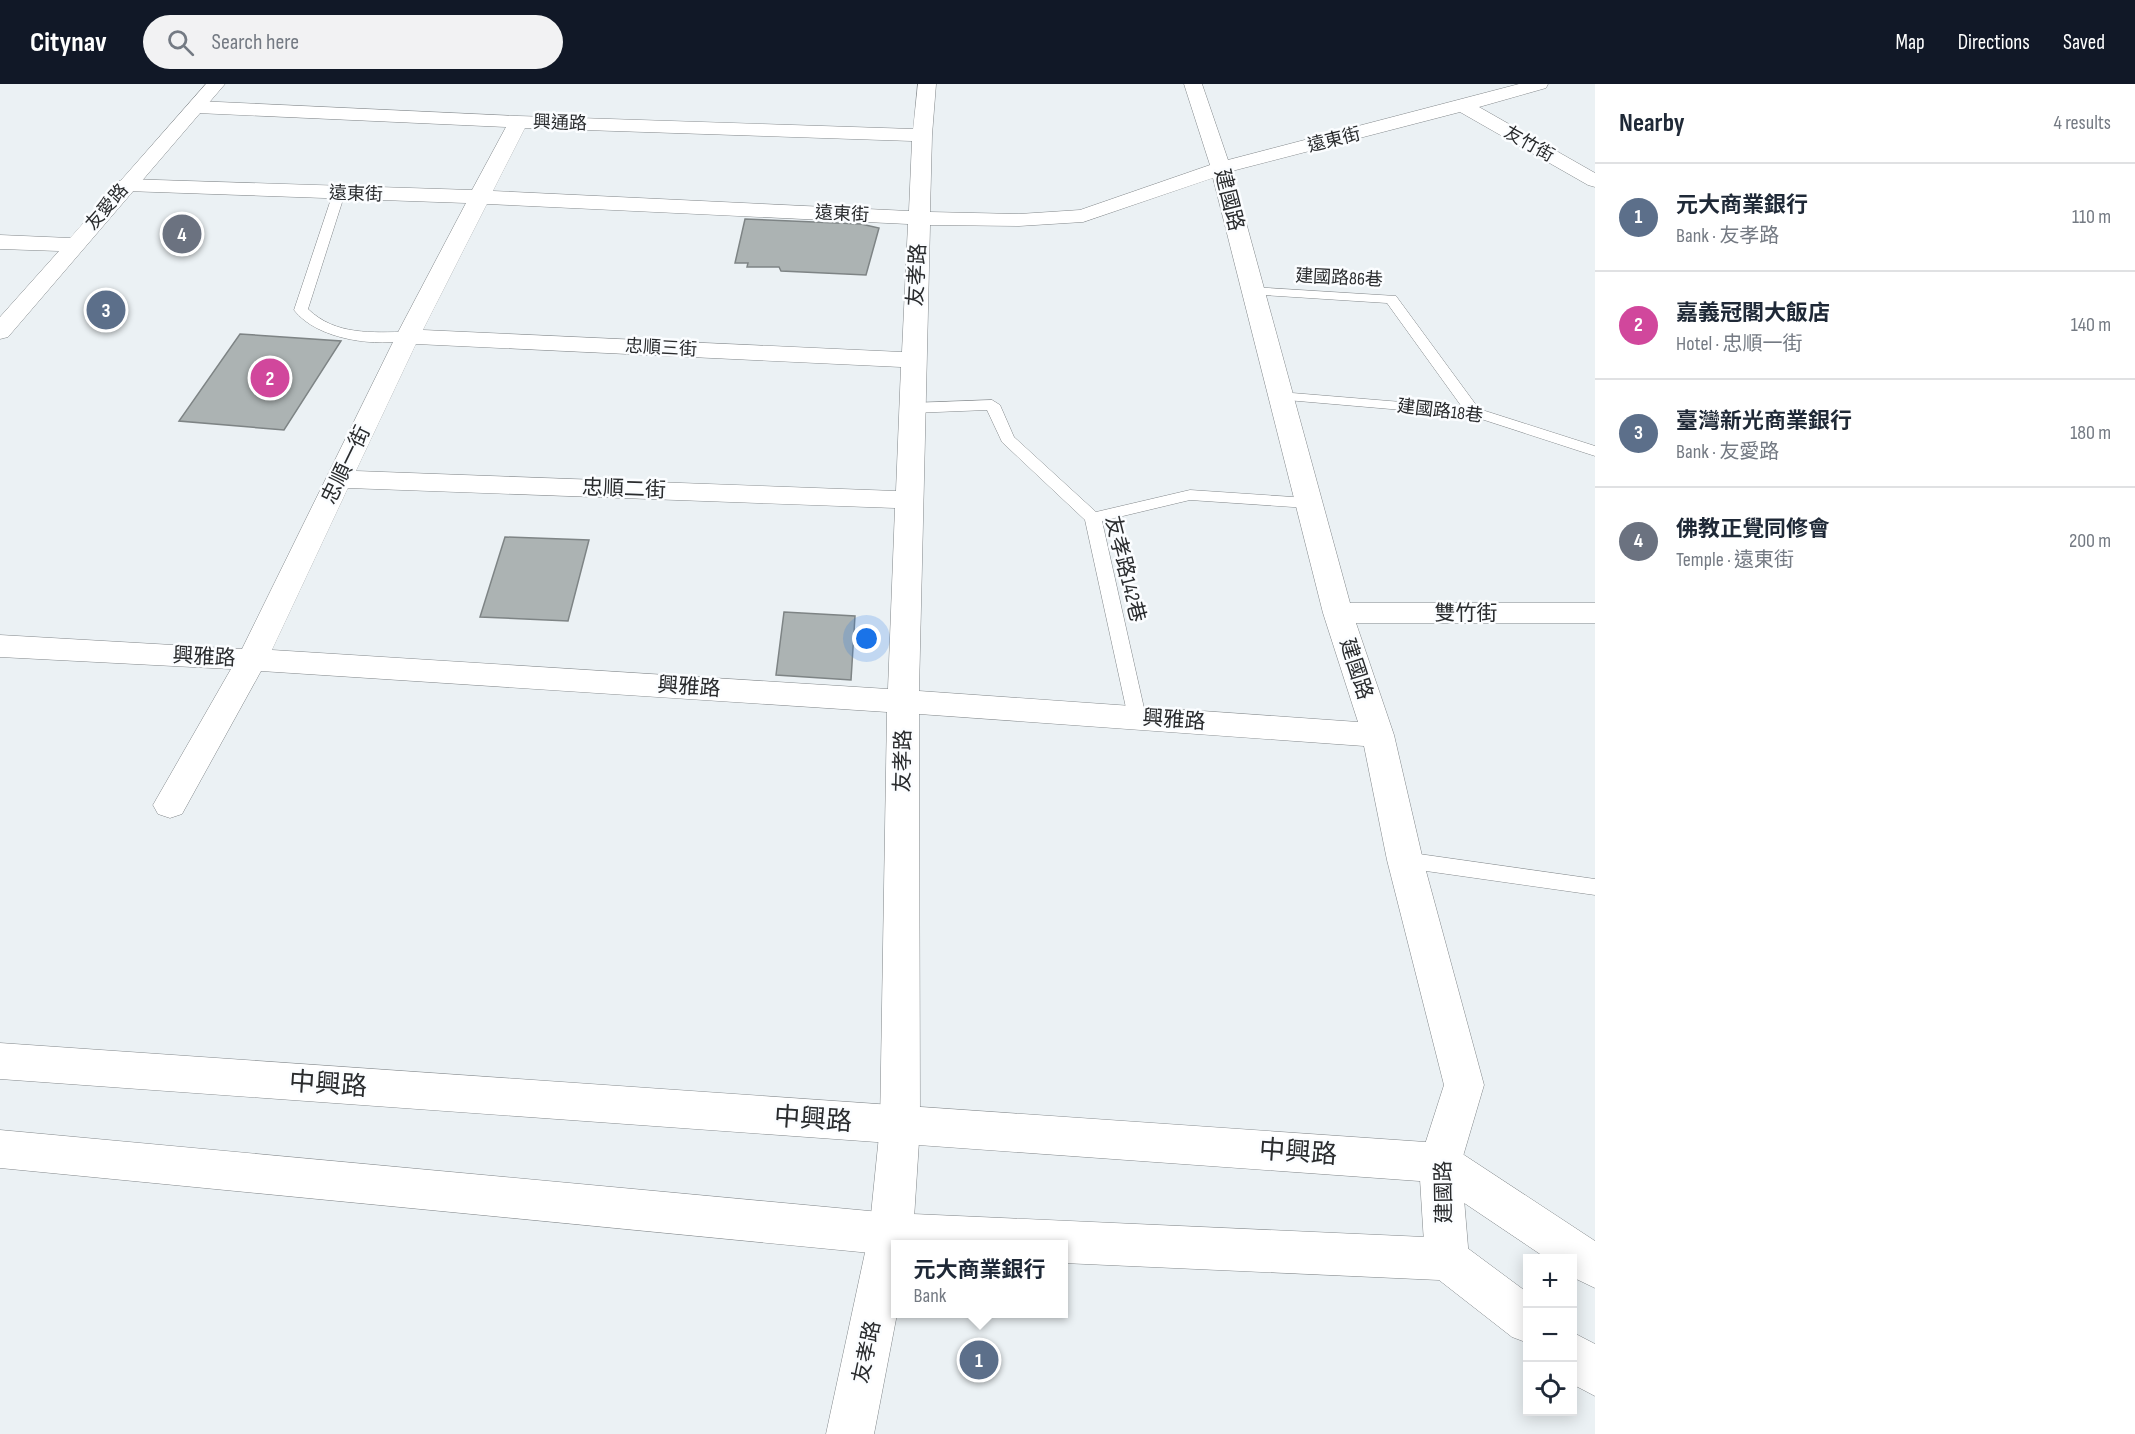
<!DOCTYPE html>
<html lang="en">
<head>
<meta charset="utf-8">
<style>
	:root { --surface:#fff; --page:#f2f2f3; --text:#1f2937; --muted:#747a83; --line:#e0e1e3; --accent:#111827 }
	body { margin:0; font-family:"Sofia Sans Condensed","Noto Sans TC",sans-serif; background:var(--page); color:var(--text) }
	.controls { position:absolute; right:18px; bottom:18px; display:grid; overflow:hidden; border-radius:0px; box-shadow:0 3px 15px #0003 }
	.controls button { width:54px; height:54px; display:grid; place-items:center; padding:0; border:0; border-bottom:2px solid var(--line); background:var(--surface); color:var(--text); font:30px sans-serif }
	.you { position:absolute; left:867px; top:555px; width:21px; height:21px; margin:-15px; border:4px solid #fff; border-radius:50%; background:#1a73e8; box-shadow:0 0 0 9px #1a73e833 }
	.badge { display:grid; place-items:center; width:39px; height:39px; border-radius:50%; background:var(--accent); color:#fff; font-size:20px; font-weight:700 }
	.pin { position:absolute; translate:-50% -50%; border:3px solid #fff; box-shadow:0 2px 6px #0006 }
	.popup { position:absolute; left:891px; top:1156px; width:177px; height:78px; box-sizing:border-box; display:grid; place-content:center; border-radius:0px; background:var(--surface); filter:drop-shadow(0 2px 4px #0005); font-size:20px; white-space:nowrap; color:var(--muted) }
	.popup b { font-size:22px; color:var(--text) }
	.popup::after { content:''; position:absolute; left:50%; top:100%; margin-left:-12px; border:12px solid transparent; border-top-color:var(--surface) }
	.list { margin:0; padding:0; list-style:none }
	h2 { display:flex; justify-content:space-between; align-items:center; height:78px; margin:0; padding:0 24px; font-size:26px }
	h2 small { font-size:20px; font-weight:400; color:var(--muted) }
	.list li { display:grid; grid-template-columns:39px 1fr auto; gap:18px; align-items:center; box-sizing:border-box; height:108px; padding:0 24px; border-top:2px solid var(--line) }
	.list b { display:block; font-size:22px; white-space:nowrap }
	.list p { margin:0; font-size:20px; white-space:nowrap; color:var(--muted) }
	.list em { font-size:20px; font-style:normal; color:var(--muted) }
	.icon { flex:none; width:33px; height:33px; fill:none; stroke:currentColor; stroke-width:2; stroke-linecap:round; stroke-linejoin:round }
	.map { position:relative; flex:none; width:1595px; height:1350px; overflow:hidden }
	header { display:flex; align-items:center; gap:36px; box-sizing:border-box; height:84px; padding:0 30px; background:var(--accent); color:#fff }
	header strong { font-size:28px }
	nav { display:flex; gap:33px; margin-inline-start:auto; font-size:21px }
	.search { width:420px; height:54px; background:var(--page); display:flex; align-items:center; gap:15px; box-sizing:border-box; padding:0 21px; border-radius:33px; color:var(--muted); font-size:22px }
	main { display:flex }
	aside { flex:1; background:var(--surface) }
	.map>svg:first-child { display:block }
	.building { fill:#acb3b3; stroke:#7e8485; stroke-width:1.5 }
	.lines { fill:none; stroke-linecap:round; stroke-linejoin:round }
	.lane-casing { stroke:#82878a; stroke-width:1 }
	.street-casing { stroke:#82878a; stroke-width:1 }
	.secondary-casing { stroke:#82878a; stroke-width:1 }
	.lane { fill:#fff; fill-rule:evenodd }
	.street { fill:#fff; fill-rule:evenodd }
	.secondary { fill:#fff; fill-rule:evenodd }
	.labels { text-anchor:middle; dominant-baseline:central; stroke-width:5; stroke-linejoin:round; paint-order:stroke }
	.far-street-label { font-size:18px; fill:#292b2d; stroke:#fbfdff }
	.street-label { font-size:21px; fill:#292b2d; stroke:#fbfdff }
	.near-street-label { font-size:26px; fill:#292b2d; stroke:#fbfdff }
</style>
</head>
<body>
<header>
<strong>Citynav</strong>
<div class="search"><svg class="icon" aria-label="search" viewBox="0 0 24 24"><circle cx="10" cy="10" r="6"/><path d="M15 15l6 6"/></svg>Search here</div>
<nav><a>Map</a><a>Directions</a><a>Saved</a></nav>
</header>
<main>
<div class="map">
<svg width="1595" height="1350" viewBox="0 0 1595 1350">
	<rect width="100%" height="100%" fill="#ebf1f4"/>
	<g class="building">
		<path d="M745,135L861,140L879,144L866,191L781,187L779,183H747L748,179H735Z"/>
		<path d="M240,250L341,257L284,346L179,337Z"/>
		<path d="M505,453L589,456L568,537L480,533Z"/>
		<path d="M784,528L855,532L851,596L776,591Z"/>
	</g>
	<g class="lines">
		<g class="lane-casing">
			<g id="lane">
				<path d="M339,105L345,109L308,225C336,252 372,248 408,248L413,249L415,252L413,255C378,264 317,256 294,226L333,109Z"/>
				<path d="M1252,203L1396,212L1479,325L1595,362V372L1472,332L1275,315L1273,312L1275,309L1280,308L1462,323L1387,219L1247,210L1245,207Z"/>
				<path d="M992,316L1000,321L1014,353L1096,428L1190,406L1308,414L1316,419L1308,424L1190,416L1102,437L1146,633L1144,638L1137,640L1130,638L1128,633L1085,436L1002,358L987,326L912,329L904,324L912,319Z"/>
				<path d="M1405,768L1595,795V811L1405,784L1398,782L1395,776L1398,770Z"/>
			</g>
		</g>
		<g class="street-casing">
			<path id="street" d="M918,0H936L932,51L930,128L1019,130L1080,126L1210,81L1184,0H1202L1228,76L1519,0H1548L1546,4L1479,23L1595,89V103L1588,101L1460,28L1232,87L1350,519H1595V539H1356L1394,651L1423,776L1484,1001L1461,1079L1469,1175L1462,1190L1447,1196L1432,1190L1425,1175L1419,1079L1444,1001L1387,776L1364,662L919,630L920,1042L913,1150L911,1160H895V1230H897L874,1350H826L869,1150L880,1042L887,628L261,587L182,730L170,734L158,730L153,721L231,585L0,573V551L242,565L396,252L466,119L126,107L119,105L116,101L119,97L126,95L472,106L506,43L197,29L190,27L187,23L190,19L197,17L518,32L913,45ZM525,44L912,57L909,127L493,107ZM1213,94L1323,529L1358,638L919,607L930,141L1019,142L1083,138ZM487,120L908,140L902,268L423,246ZM416,260L901,283L896,407L356,387ZM348,404L895,424L888,605L272,566Z"/>
		</g>
		<g class="secondary-casing">
			<g id="secondary">
				<path d="M206,0H225L8,253L0,255V233L59,167L0,165V151L70,154Z"/>
				<path d="M0,959L1440,1059L1455,1065L1595,1157V1204L1572,1193V1174H1546L1433,1098L0,995Z"/>
				<path d="M0,1046L891,1129L1447,1154L1462,1160L1528,1209V1259L1512,1253L1439,1196L1063,1179V1160H895V1171H891L0,1084Z"/>
				<path d="M1572,1248L1595,1260V1312L1572,1300Z"/>
			</g>
		</g>
		<use href="#lane" class="lane"/>
		<use href="#street" class="street"/>
		<use href="#secondary" class="secondary"/>
	</g>
	<g class="labels">
		<g class="far-street-label">
			<text transform="translate(560 39) rotate(2)">興通路</text>
			<text transform="translate(1334 56) rotate(-14)">遠東街</text>
			<text transform="translate(1529 60) rotate(29)">友竹街</text>
			<text transform="translate(356 110) rotate(2)">遠東街</text>
			<text transform="translate(107 123) rotate(-49)">友愛路</text>
			<text transform="translate(842 130) rotate(3)">遠東街</text>
			<text transform="translate(1339 194) rotate(3)">建國路86巷</text>
			<text transform="translate(661 264) rotate(3)">忠順三街</text>
			<text transform="translate(1440 327) rotate(7)">建國路18巷</text>
		</g>
		<g class="street-label">
			<text transform="translate(1229 116) rotate(76)">建國路</text>
			<text transform="translate(917 191) rotate(-87)">友孝路</text>
			<text transform="translate(346 381) rotate(-64)">忠順一街</text>
			<text transform="translate(624 405) rotate(2)">忠順二街</text>
			<text transform="translate(1125 485) rotate(76)">友孝路142巷</text>
			<text x="1466" y="529">雙竹街</text>
			<text transform="translate(204 573) rotate(3)">興雅路</text>
			<text transform="translate(1356 585) rotate(72)">建國路</text>
			<text transform="translate(689 603) rotate(4)">興雅路</text>
			<text transform="translate(1174 636) rotate(4)">興雅路</text>
			<text transform="translate(903 677) rotate(-89)">友孝路</text>
			<text transform="translate(1444 1108) rotate(-91)">建國路</text>
			<text transform="translate(867 1268) rotate(-78)">友孝路</text>
		</g>
		<g class="near-street-label">
			<text transform="translate(328 1001) rotate(4)">中興路</text>
			<text transform="translate(813 1036) rotate(4)">中興路</text>
			<text transform="translate(1298 1069) rotate(4)">中興路</text>
		</g>
	</g>
</svg>
<div class="controls">
<button>+</button>
<button>−</button>
<button><svg class="icon" aria-label="locate" viewBox="0 0 24 24"><circle cx="12" cy="12" r="6"/><path d="M12 2v4M12 18v4M2 12h4M18 12h4"/></svg></button>
</div>
<div class="you"></div>
<div class="pin badge" style="left:979px;top:1276px;background:#5c6f8a">1</div>
<div class="popup"><b>元大商業銀行</b>Bank</div>
<div class="pin badge" style="left:270px;top:294px;background:#d1479c">2</div>
<div class="pin badge" style="left:106px;top:226px;background:#5c6f8a">3</div>
<div class="pin badge" style="left:182px;top:150px;background:#6b7280">4</div>
</div>
<aside>
<h2>Nearby<small>4 results</small></h2>
<ul class="list">
<li><span class="badge" style="background:#5c6f8a">1</span><div><b>元大商業銀行</b><p>Bank · 友孝路</p></div><em>110 m</em></li>
<li><span class="badge" style="background:#d1479c">2</span><div><b>嘉義冠閣大飯店</b><p>Hotel · 忠順一街</p></div><em>140 m</em></li>
<li><span class="badge" style="background:#5c6f8a">3</span><div><b>臺灣新光商業銀行</b><p>Bank · 友愛路</p></div><em>180 m</em></li>
<li><span class="badge" style="background:#6b7280">4</span><div><b>佛教正覺同修會</b><p>Temple · 遠東街</p></div><em>200 m</em></li>
</ul>
</aside>
</main>
</body>
</html>
